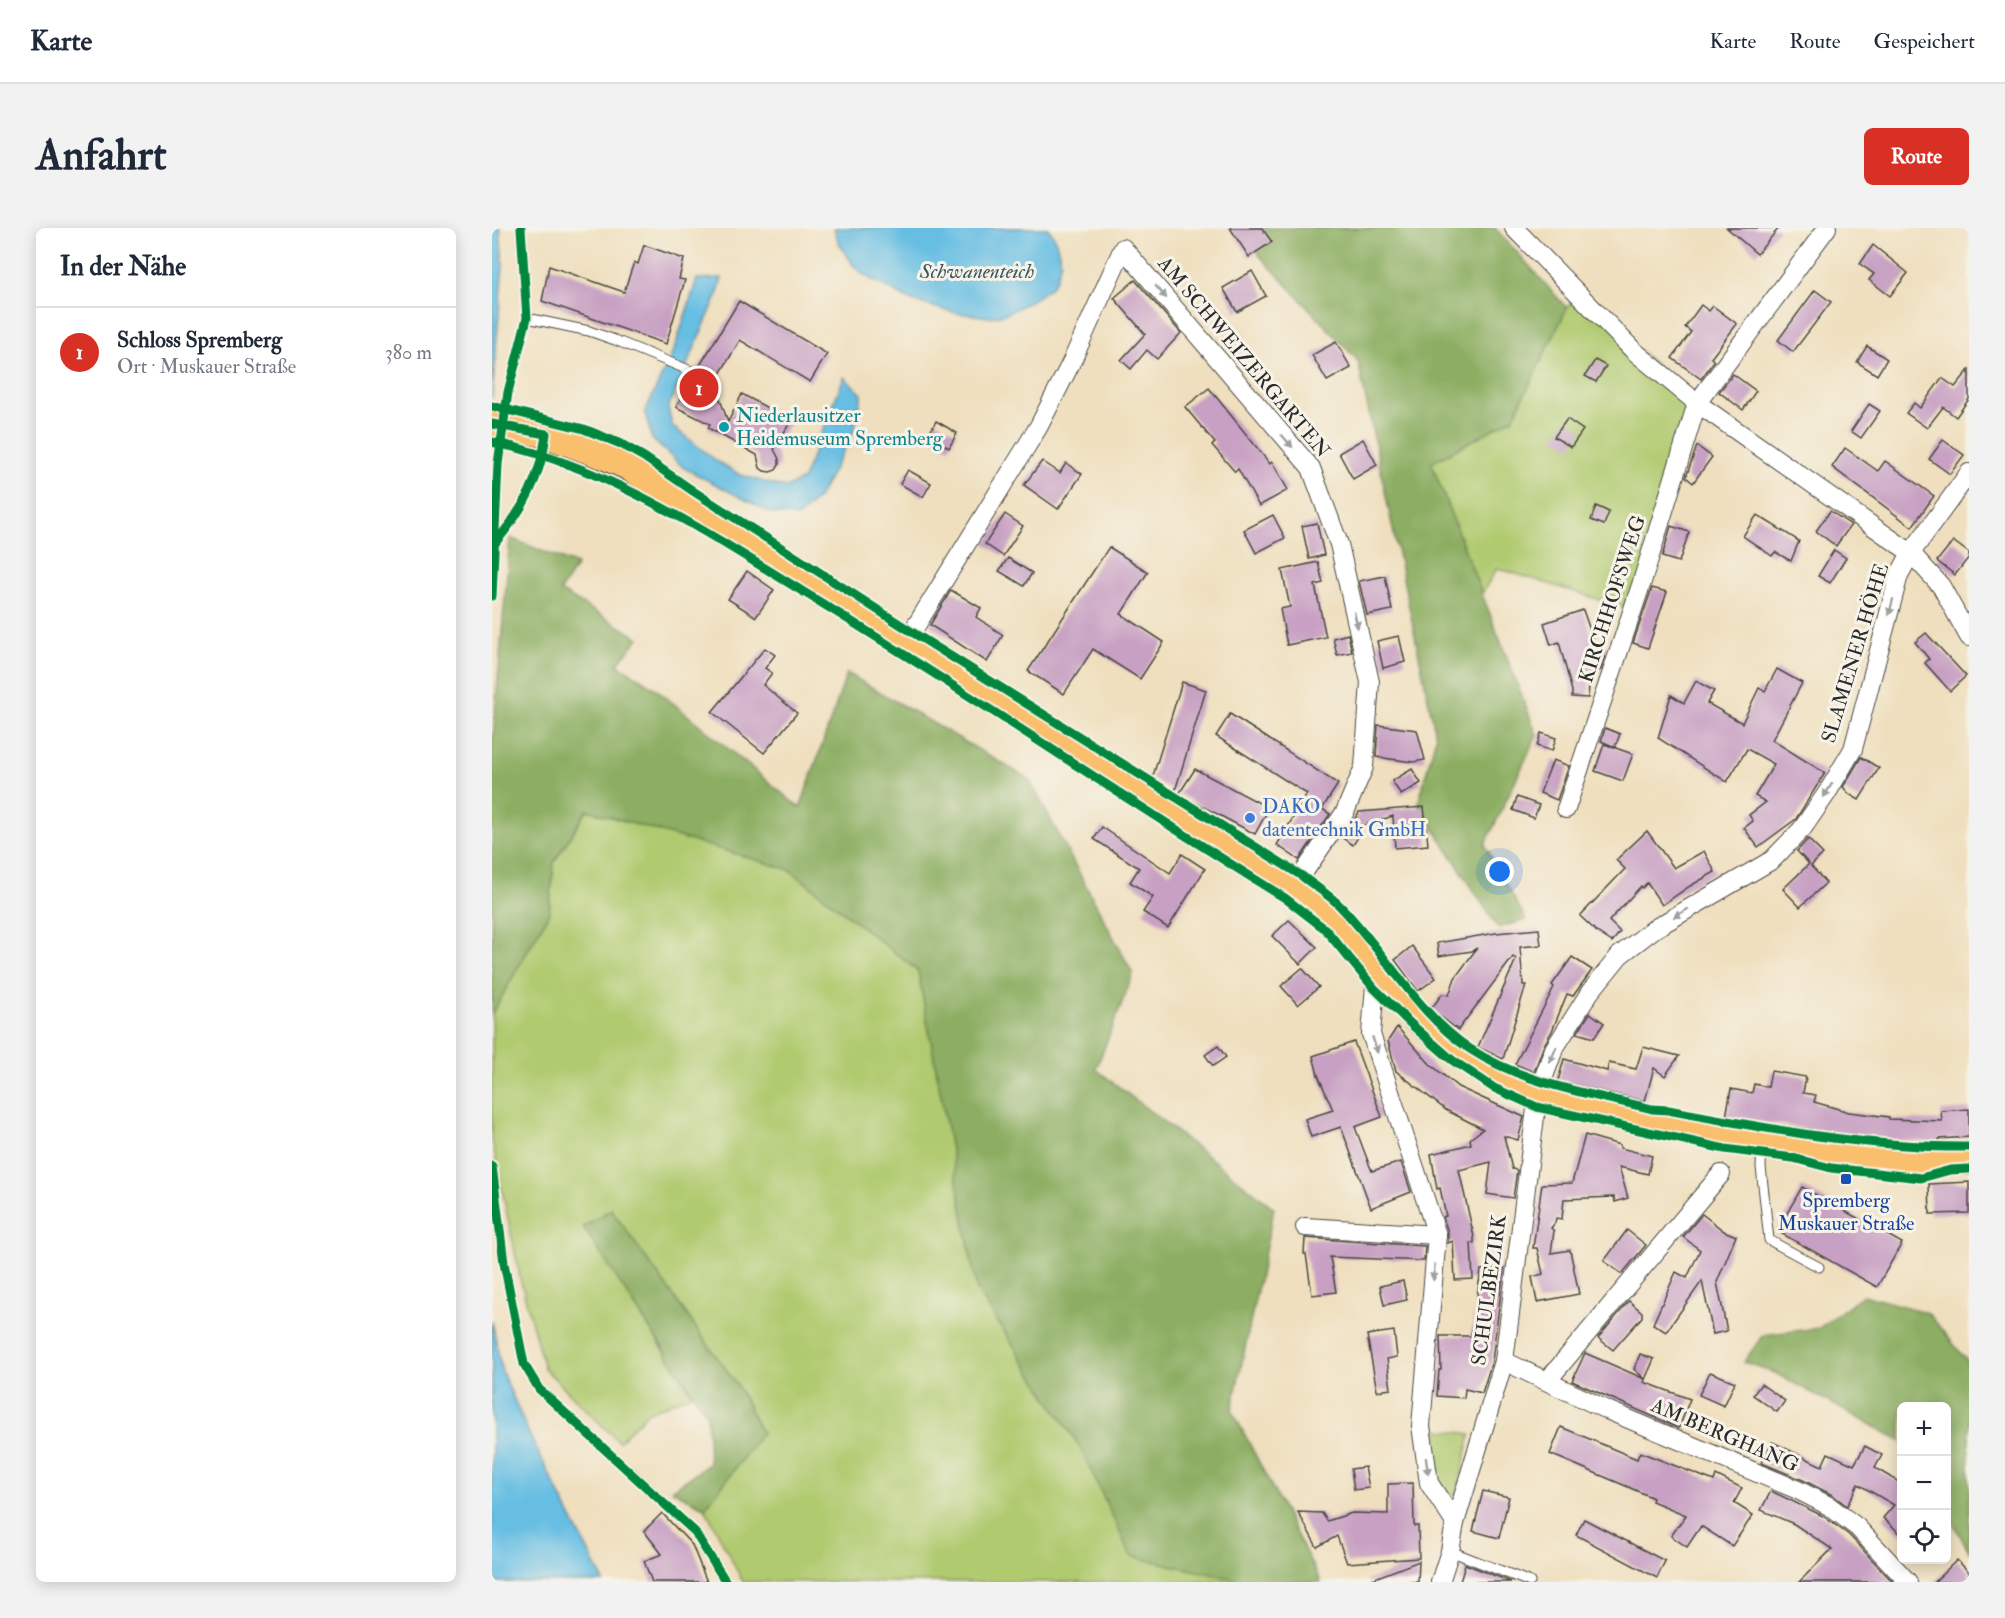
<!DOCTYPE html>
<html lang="de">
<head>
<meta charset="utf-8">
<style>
	:root { --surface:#fff; --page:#f2f2f3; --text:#1f2937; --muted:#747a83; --line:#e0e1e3; --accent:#d93025 }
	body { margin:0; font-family:"IM FELL Double Pica",serif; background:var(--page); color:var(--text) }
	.controls { position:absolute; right:18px; bottom:18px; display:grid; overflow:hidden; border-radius:9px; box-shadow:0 3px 15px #0003 }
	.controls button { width:54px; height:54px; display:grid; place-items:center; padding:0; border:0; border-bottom:2px solid var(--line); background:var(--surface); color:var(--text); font:30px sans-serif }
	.you { position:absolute; left:1008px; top:644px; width:21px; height:21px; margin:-15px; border:4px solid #fff; border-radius:50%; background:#1a73e8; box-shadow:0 0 0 9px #1a73e833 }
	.badge { display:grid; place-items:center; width:39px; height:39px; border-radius:50%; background:var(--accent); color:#fff; font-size:20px; font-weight:700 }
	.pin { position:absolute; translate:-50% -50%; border:3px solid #fff; box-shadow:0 2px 6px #0006 }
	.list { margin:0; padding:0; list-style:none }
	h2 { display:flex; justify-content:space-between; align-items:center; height:78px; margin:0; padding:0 24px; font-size:26px }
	h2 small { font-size:20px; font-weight:400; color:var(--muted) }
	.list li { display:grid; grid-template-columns:39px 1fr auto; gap:18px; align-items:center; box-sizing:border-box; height:90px; padding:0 24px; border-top:2px solid var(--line) }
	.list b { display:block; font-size:22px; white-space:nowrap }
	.list p { margin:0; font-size:20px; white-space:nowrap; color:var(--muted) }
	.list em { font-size:20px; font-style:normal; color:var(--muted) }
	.icon { flex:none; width:33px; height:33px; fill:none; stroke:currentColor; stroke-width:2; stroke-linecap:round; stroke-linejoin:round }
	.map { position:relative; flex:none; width:1477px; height:1354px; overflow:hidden; border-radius:9px }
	header { display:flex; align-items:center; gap:36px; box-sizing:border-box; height:84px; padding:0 30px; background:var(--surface); border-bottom:2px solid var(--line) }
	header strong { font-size:28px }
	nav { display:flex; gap:33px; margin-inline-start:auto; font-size:21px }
	.intro { display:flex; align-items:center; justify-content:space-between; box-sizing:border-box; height:144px; padding:0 36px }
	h1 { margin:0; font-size:42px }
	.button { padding:15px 27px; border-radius:9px; background:var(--accent); color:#fff; font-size:21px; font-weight:700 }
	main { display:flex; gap:36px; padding:0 36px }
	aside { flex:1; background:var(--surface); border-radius:9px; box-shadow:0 3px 15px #0003 }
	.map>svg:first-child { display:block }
	.green { fill:#b0ca6f; stroke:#6e7a4d; stroke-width:1.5 }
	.forest { fill:#8cae62; stroke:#5c6c46; stroke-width:1.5 }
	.water { fill:#66bee3; stroke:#487487; stroke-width:1.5 }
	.building { fill:#c7a0c3 }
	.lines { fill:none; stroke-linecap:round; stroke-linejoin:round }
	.lane-casing { stroke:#484641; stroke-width:11 }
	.street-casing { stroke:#484641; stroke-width:20 }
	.primary-casing { stroke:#484641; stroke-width:29 }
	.lane { stroke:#fff; stroke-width:9 }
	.street { stroke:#fff; stroke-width:18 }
	.primary { stroke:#f9bf6d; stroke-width:27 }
	.cycleway-casing { stroke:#f7f3e8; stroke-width:13 }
	.cycleway { stroke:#00873e; stroke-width:9 }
	.oneway { fill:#a0a0a0 }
	.culture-dot { fill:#0f9aa8; stroke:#f7f3e8; stroke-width:2 }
	.shop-dot { fill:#3f7fe0; stroke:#f7f3e8; stroke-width:2 }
	.transit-dot { fill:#1a4fb4; stroke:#f7f3e8; stroke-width:2 }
	.labels { text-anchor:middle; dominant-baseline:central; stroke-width:6; stroke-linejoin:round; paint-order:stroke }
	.street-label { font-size:20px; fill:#2b2b2b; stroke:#f7f3e8 }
	.culture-label { font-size:20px; fill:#0d838f; stroke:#f7f3e8; text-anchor:start }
	.shop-label { font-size:20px; fill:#366cbe; stroke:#f7f3e8; text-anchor:start }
	.transit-label { font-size:20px; fill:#164399; stroke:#f7f3e8 }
	.water-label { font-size:21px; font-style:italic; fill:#3d5762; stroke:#f7f3e8 }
</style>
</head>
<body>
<header>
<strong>Karte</strong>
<nav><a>Karte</a><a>Route</a><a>Gespeichert</a></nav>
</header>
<div class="intro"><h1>Anfahrt</h1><a class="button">Route</a></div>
<main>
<aside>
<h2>In der Nähe<small></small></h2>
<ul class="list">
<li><span class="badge">1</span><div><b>Schloss Spremberg</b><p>Ort · Muskauer Straße</p></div><em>380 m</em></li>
</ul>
</aside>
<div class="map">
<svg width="1477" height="1354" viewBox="0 0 1477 1354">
	<rect width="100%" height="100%" fill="#f7f3e8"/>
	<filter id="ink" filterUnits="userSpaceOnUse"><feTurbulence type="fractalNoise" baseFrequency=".0167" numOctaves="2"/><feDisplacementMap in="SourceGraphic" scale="12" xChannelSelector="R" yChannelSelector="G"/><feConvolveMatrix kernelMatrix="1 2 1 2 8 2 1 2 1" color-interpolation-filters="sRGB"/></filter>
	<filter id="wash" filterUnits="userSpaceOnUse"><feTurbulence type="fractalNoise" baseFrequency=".008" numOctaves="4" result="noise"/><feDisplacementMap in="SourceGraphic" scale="24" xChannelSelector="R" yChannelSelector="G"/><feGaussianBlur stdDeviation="1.35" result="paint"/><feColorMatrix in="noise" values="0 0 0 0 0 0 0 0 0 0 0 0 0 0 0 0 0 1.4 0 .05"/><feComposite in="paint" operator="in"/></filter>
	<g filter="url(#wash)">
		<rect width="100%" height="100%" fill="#efdfbe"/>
		<g class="green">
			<path d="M1086,66L1205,175L1141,382L1005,340L989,367L939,235L1021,190L1075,80Z"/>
			<path d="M95,582L174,603L298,642L426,743L485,1062L588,1219L639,1327L755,1354H251L213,1280L270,1205L245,1157L119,982L92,999L200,1166L155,1185L127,1214L52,1140L29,1054L0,913V786L57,685L62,634Z"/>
			<path d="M939,1201L979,1206L964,1268L948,1261L943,1248Z"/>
		</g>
		<g class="forest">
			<path d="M763,0H1003L1075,80L1021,190L939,235L1045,507L993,617L1034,692L1006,700L926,576L944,509L866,133L767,27Z"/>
			<path d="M18,310L85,337L68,363L147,410L125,436L164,461L308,580L355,445L537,551L641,746L604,841L782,980L740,1182L829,1354H755L639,1328L588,1219L485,1062L426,743L298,642L95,582L62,634L57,685L0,786V520Z"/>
			<path d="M119,981L245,1157L270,1205L213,1280L180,1262L217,1236L215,1187L91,999Z"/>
			<path d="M1371,1067L1436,1085L1477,1135V1323L1455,1285L1454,1178H1410L1409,1213L1285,1146L1252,1134L1271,1107L1327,1100Z"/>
		</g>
		<g class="water">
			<path d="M0,0H8L11,37L0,171Z"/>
			<path d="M342,0H556L563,10L569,33L564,51L558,60L537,74L513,86L498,89L464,85L420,73L373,48L362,38L347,15Z"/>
			<path d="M230,50L225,68L176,180L180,198L226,234L248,247L294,260L311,251L352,149L370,166L362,203L326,270L306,289L279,285L192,240L160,211L153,184L183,119L205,51Z"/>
			<path d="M0,1092L10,1144L38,1208L112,1354H4L0,1345Z"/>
		</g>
		<g id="blocks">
			<g class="building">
				<path d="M738,0H770L780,14L757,29Z"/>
				<path d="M1235,0H1287L1265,26Z"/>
				<path d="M152,17L192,31L187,51L193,52L174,116L50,73L57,38L132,64L142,34L146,36Z"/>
				<path d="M1381,17L1416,45L1398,68L1377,52L1382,46L1368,36Z"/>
				<path d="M760,43L774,68L745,84L731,60Z"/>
				<path d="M643,52L689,105L665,131L655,122L639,141L629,132L653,106L622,70Z"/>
				<path d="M1323,62L1339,74L1301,124L1286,112Z"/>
				<path d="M247,73L335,126L318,154L248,112L216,166L228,171L236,194L250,166L299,193L282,221L287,231V237L284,242L278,244L272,243L268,240L265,227L216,200L218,196L184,179L200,151L205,152L210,148L211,144L207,139Z"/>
				<path d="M1209,77L1217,83L1221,78L1245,96L1219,130L1222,133L1209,151L1180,130L1199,104L1193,99Z"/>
				<path d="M844,114L859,140L835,153L820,127Z"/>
				<path d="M1375,118L1395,131L1385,147L1365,134Z"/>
				<path d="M1103,132L1114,138L1104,154L1093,148Z"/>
				<path d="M1477,142V171L1464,189L1451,179L1435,200L1414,185L1422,175L1428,180L1450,150L1463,159Z"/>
				<path d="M1241,146L1264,163L1251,182L1227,164Z"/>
				<path d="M717,160L778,236L780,234L796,262L767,278L746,241L743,244L720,217L723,215L693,179Z"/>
				<path d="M1377,176L1388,183L1369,210L1359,203Z"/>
				<path d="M1075,191L1091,202L1079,219L1062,209Z"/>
				<path d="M444,193L465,205L457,220L436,208Z"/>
				<path d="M871,211L885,237L861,251L847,225Z"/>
				<path d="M1451,212L1472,227L1458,246L1437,231Z"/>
				<path d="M1205,218L1220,229L1201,255L1194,249Z"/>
				<path d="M1353,220L1386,243L1393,233L1442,268L1420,299L1340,239Z"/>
				<path d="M550,233L568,245L574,235L590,246L566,281L532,257Z"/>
				<path d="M416,242L439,255L431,269L408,256Z"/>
				<path d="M1104,278L1117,284L1112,297L1099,292Z"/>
				<path d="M1338,283L1359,297L1344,318L1324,303Z"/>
				<path d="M513,286L531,298L511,328L493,316Z"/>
				<path d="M781,287L793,310L764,325L752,302Z"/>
				<path d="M1265,287L1307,313L1299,333L1283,324L1280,328L1251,308Z"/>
				<path d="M825,295L832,327L817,331L810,298Z"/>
				<path d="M1179,298L1197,304L1187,334L1170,329Z"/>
				<path d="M1461,313L1477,325V329L1463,347L1445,333Z"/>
				<path d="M617,319L656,344L629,386L672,414L648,451L601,421L572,466L536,443Z"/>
				<path d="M1342,322L1354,330L1338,355L1326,348Z"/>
				<path d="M516,330L540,345L532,358L507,343Z"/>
				<path d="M826,334L831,355L823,357L834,409L795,417L788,381L798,379L790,342Z"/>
				<path d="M255,343L282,362L264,389L236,371Z"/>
				<path d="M893,348L900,382L875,387L867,353Z"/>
				<path d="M1160,360L1175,364L1156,420L1141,415Z"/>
				<path d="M459,362L489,380L484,389L511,407L495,434L438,397Z"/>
				<path d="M1091,382L1106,425L1112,423L1113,428L1109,442L1098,445L1096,470L1080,469V463L1067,414L1059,417L1052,395Z"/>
				<path d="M1434,405L1474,448L1458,463L1433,435L1437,431L1423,414Z"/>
				<path d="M856,406L860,424L845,427L841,410Z"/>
				<path d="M907,408L913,434L891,440L885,413Z"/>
				<path d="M273,420L283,427L273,440L280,445L271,457L305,485L272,525L220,484Z"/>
				<path d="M1285,441L1310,455L1280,512L1333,545L1304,591L1266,619L1252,600L1261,593L1257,587L1274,574L1263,568L1282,536L1255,521L1235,554L1166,510L1179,467L1192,475L1204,453L1222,463L1215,475L1250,495L1267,460L1273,463Z"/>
				<path d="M690,454L714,462L683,563L660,551Z"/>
				<path d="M738,486L846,556L830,581L838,586L807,632L785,617L815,566L724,508Z"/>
				<path d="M886,497L925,502L933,532L921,534L884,529Z"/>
				<path d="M1113,500L1128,506L1123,519L1109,513Z"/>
				<path d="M1049,505L1064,510L1060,523L1045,518Z"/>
				<path d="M1112,516L1141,526L1131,553L1103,543Z"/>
				<path d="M1369,529L1387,540L1367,572L1357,566L1351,559Z"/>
				<path d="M1061,532L1077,538L1065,572L1048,565Z"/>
				<path d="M703,541L777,580L763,606L687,566Z"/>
				<path d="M920,541L929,555L909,567L900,553Z"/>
				<path d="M1025,569L1047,577L1042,590L1021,582Z"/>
				<path d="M932,579L936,617L903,620L901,588L860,601L868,606L861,617L849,609L857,598L858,599L867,584Z"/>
				<path d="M610,599L678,645L690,626L713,641L676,700L651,684L661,669L638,654L647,640L602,611Z"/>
				<path d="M1155,603L1182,640L1212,623L1223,644L1198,658L1170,677L1155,655L1150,660L1149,658L1117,693L1128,704L1120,714L1105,704L1088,688L1133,641L1124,632Z"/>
				<path d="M1316,611L1331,626L1319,638L1334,655L1308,679L1291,661L1317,636L1305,623Z"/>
				<path d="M797,692L825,719L808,736L780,708Z"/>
				<path d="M1047,701L1049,717L1028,719L1031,757H1034L1011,831L986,819L1024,731L1021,729L966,802L939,781L950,766L957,767L963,750L985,720L980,723L947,728L945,715L1004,705Z"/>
				<path d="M920,718L944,750L926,763L903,732Z"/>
				<path d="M1080,729L1100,742L1081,768L1075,766L1060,803L1052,817L1042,844L1023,836L1062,759L1060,757Z"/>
				<path d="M810,740L827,759L806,777L789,758Z"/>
				<path d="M1098,785L1112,795L1102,810L1085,805Z"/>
				<path d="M905,799L938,836L966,859L1032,889L1026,912L1012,908L1020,941L1025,942L1021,970L995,966L999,934L967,942L982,1009V1015H979L981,1051L963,1052L961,1013L956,1015V1004L951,989L954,988L948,960L945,961L939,926L979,916L978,911L991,901L954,882L904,843L896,813Z"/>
				<path d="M862,814L890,889L863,899L877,936L880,943L909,934L919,964L879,980L849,899L819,909L813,891L841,882L826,847L821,828Z"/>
				<path d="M726,818L734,829L721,838L713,827Z"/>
				<path d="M1151,819L1187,828L1173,848L1162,840L1153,873L1066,853L1072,831L1115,843L1117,835L1144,841Z"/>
				<path d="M1279,843L1314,849L1311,865L1324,867L1322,874L1357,884L1397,889V891L1450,893L1449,883L1477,881V909L1447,911L1446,914L1391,912L1234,889L1239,861L1260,865L1262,856L1276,859Z"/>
				<path d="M1093,907L1128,917V920L1160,928L1156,946L1127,939L1136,970L1123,974L1122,969L1072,971L1070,991L1064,990L1063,995L1059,1000L1062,1003L1059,1025L1078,1022L1087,1066L1045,1074L1040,1049L1051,1046L1045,1020H1041L1050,956L1080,955Z"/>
				<path d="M1477,954V985L1438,986L1437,956Z"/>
				<path d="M1310,959L1410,1015L1385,1059L1285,1003Z"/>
				<path d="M1210,986L1232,1003L1244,1008L1225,1054L1235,1103L1221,1106L1210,1053L1174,1104L1161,1096L1184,1044L1195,1050L1208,1022L1191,1009Z"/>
				<path d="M1135,1002L1154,1017L1130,1046L1112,1033Z"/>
				<path d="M813,1010L933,1018L932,1033L838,1029L844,1064L820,1067L814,1026H812Z"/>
				<path d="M1012,1040L1000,1133L990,1165L973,1161L972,1170L945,1168L947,1142H949L948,1108H979L989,1042Z"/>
				<path d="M911,1053L915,1072L892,1077L888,1058Z"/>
				<path d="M1137,1073L1150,1084V1089L1121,1122L1106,1110Z"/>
				<path d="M902,1103L905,1129L895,1131L899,1161L885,1163L875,1107Z"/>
				<path d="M1093,1125L1153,1151L1142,1141L1148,1126L1162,1131L1152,1154L1198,1171L1187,1200L1080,1153Z"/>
				<path d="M1218,1144L1243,1154L1232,1178L1207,1167Z"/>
				<path d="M1269,1156L1293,1173L1285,1184L1261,1167Z"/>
				<path d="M1069,1199L1145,1231L1148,1224L1222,1253L1224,1247L1250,1260L1242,1275L1261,1287L1240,1318L1209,1298L1195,1319L1179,1308L1194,1287L1160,1273L1161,1270L1134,1258L1058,1226Z"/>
				<path d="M1280,1214L1330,1238L1336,1225L1362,1237L1373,1218L1390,1227L1383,1240L1410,1256V1307L1391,1290L1402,1277L1366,1256L1355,1278L1342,1268L1311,1252L1270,1235Z"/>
				<path d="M873,1239L877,1260L862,1262L859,1241Z"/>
				<path d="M921,1255L922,1298H926L927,1330L855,1335L845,1308L825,1319L806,1284L830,1285L835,1293L860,1285L896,1286V1256Z"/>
				<path d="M991,1263L1017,1269L1007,1310L981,1303Z"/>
				<path d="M1279,1263L1331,1288L1357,1307L1401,1354H1307L1340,1321L1302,1296L1269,1282Z"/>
				<path d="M170,1285L200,1317L215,1354H160L152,1333L170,1326L152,1303Z"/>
				<path d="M1092,1291L1173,1333L1165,1350L1084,1307Z"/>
				<path d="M1465,1332L1477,1344V1354H1442Z"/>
				<path d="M927,1333L926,1354H875V1353Z"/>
				<path d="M973,1336L1019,1354H968Z"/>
			</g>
		</g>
	</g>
	<g filter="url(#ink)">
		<use href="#blocks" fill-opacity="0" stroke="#484641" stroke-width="1.5"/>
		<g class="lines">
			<g class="lane-casing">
				<g id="lane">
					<path d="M29,0L35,90L97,103L123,112L204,145"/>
					<path d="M1270,916L1269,939L1277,1012L1327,1039"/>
					<path d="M138,1243L202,1303L234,1354"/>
					<path d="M958,1323L1038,1354"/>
				</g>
			</g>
			<g class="street-casing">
				<g id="street">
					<path d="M1022,0L1142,123L1205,175L1419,325L1449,358L1477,409"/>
					<path d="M414,414L547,198L580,133L631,20L819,240L847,316L878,454L872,539L853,584L801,660"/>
					<path d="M1074,581L1149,357L1205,175L1335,0"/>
					<path d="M884,745L879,806L945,1007L929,1198L937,1255L963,1295"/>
					<path d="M813,999L945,1007"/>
					<path d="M1012,1133L1115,1182L1306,1262L1337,1278L1365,1299L1416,1354"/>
					<path d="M1056,1152L1229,946"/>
					<path d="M948,1354L958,1323L963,1295L1012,1133L1046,865L1062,821L1098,764L1128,727L1162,701L1280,632L1310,601L1335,565L1361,521L1407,347L1419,325L1477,245"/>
				</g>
			</g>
			<g class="primary-casing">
				<path id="primary" d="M0,196L54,206L110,227L135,238L212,285L801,660L837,687L884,745L925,791L966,826L1011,852L1046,865L1235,907L1411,931L1447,934L1477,933"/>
			</g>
			<use href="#lane" class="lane"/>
			<use href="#street" class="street"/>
			<use href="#primary" class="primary"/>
			<g class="cycleway-casing">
				<g id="cycleway">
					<path d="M0,178L92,201L129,216L152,229L201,263L420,404L810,648C822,658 838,667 849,679C893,724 925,786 978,821C1031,856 1100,866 1160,881L1176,882C1275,901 1376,920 1477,919"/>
					<path d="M0,196L54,206C49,250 31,282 3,315"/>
					<path d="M0,214C115,238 212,303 310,363C473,462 631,570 793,670L833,701L882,760L920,797L960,832L1002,860L1045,879L1233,921L1301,930L1339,940L1429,950L1458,942L1477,941"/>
					<path d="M0,368L6,236L16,164L35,90L29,0"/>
					<path d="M0,938L12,1035L32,1136L47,1161L202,1303L234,1354"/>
				</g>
			</g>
			<use href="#cycleway" class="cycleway"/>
		</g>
		<defs><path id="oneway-solid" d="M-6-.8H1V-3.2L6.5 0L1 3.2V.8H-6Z" transform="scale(1.5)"/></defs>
		<g class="oneway">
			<use href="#oneway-solid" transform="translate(669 64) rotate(49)"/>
			<use href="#oneway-solid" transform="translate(795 213) rotate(49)"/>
			<use href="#oneway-solid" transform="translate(1399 379) rotate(105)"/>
			<use href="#oneway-solid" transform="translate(864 392) rotate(77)"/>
			<use href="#oneway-solid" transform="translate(1336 562) rotate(122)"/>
			<use href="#oneway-solid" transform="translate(1189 685) rotate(150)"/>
			<use href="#oneway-solid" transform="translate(883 817) rotate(72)"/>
			<use href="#oneway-solid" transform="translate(1061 827) rotate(113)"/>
			<use href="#oneway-solid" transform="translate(942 1044) rotate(95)"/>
			<use href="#oneway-solid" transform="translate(935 1238) rotate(82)"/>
		</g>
	</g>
	<circle class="culture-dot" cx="232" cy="199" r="6"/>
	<circle class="shop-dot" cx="758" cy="590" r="6"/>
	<rect class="transit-dot" x="1348" y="945" width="12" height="12" rx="3"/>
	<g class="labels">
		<g class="street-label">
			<text transform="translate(752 129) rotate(50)">AM SCHWEIZERGARTEN</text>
			<text transform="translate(1120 371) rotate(-72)">KIRCHHOFSWEG</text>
			<text transform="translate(1363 425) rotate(-73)">SLAMENER HÖHE</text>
			<text transform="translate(997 1062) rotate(-82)">SCHULBEZIRK</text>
			<text transform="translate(1233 1207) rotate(23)">AM BERGHANG</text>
		</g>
		<g class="culture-label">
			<text x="244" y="187">Niederlausitzer<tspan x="244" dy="23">Heidemuseum Spremberg</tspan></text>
		</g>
		<g class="shop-label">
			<text x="770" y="578">DAKO<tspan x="770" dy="23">datentechnik GmbH</tspan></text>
		</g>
		<g class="transit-label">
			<text x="1354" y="972">Spremberg<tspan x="1354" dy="23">Muskauer Straße</tspan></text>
		</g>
		<g class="water-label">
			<text x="485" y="43">Schwanenteich</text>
		</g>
	</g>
</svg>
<div class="controls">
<button>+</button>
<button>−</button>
<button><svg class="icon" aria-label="locate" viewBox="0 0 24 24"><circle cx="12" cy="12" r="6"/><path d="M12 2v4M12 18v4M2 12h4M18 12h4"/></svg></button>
</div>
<div class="you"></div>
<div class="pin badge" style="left:207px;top:160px">1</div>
</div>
</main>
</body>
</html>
